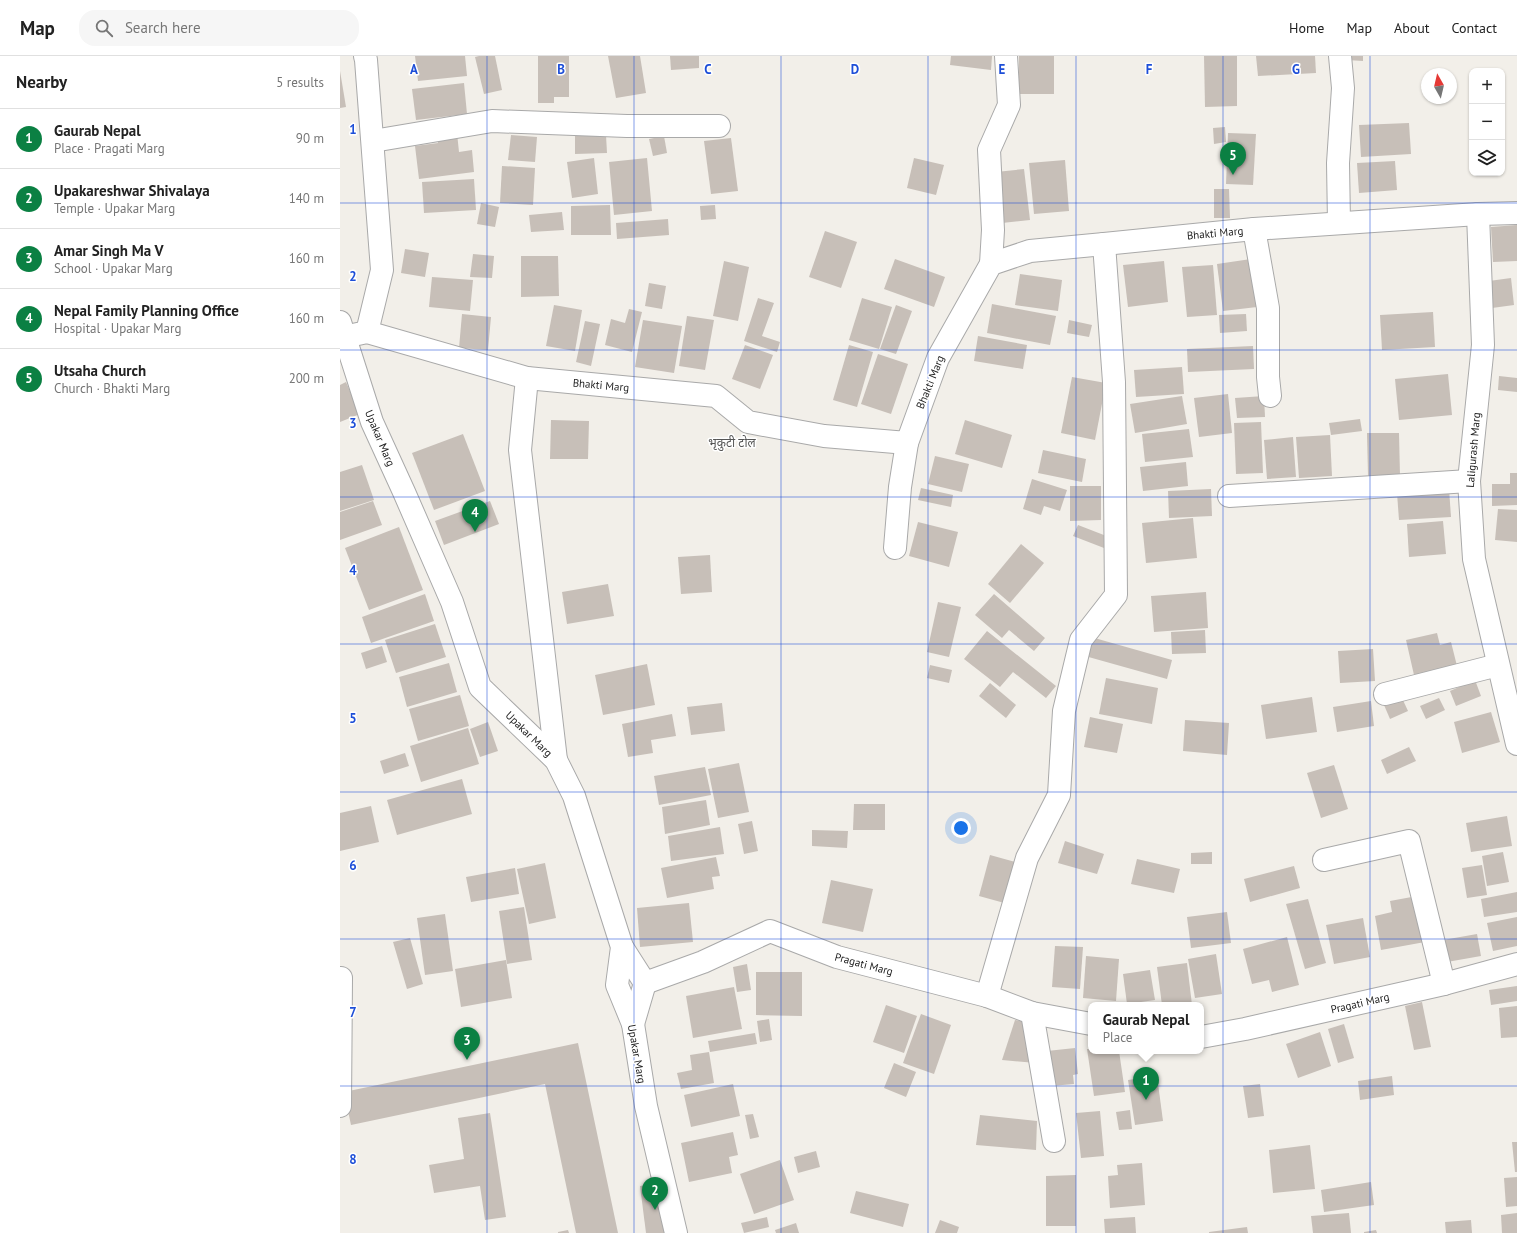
<!DOCTYPE html>
<html lang="en">
<head>
<meta charset="utf-8">
<style>
	:root { --surface:#fff; --page:#f6f6f6; --text:#222; --muted:#767676; --line:#e0e0e0; --accent:#0b8043 }
	body { margin:0; font-family:"PT Sans","Noto Sans Devanagari",sans-serif; background:var(--page); color:var(--text) }
	.controls { position:absolute; right:12px; top:12px; display:grid; overflow:hidden; border-radius:8px; box-shadow:0 1px 3px #0004 }
	.controls button { width:36px; height:36px; display:grid; place-items:center; padding:0; border:0; border-bottom:1px solid var(--line); background:var(--surface); color:var(--text); font:20px sans-serif }
	.compass { position:absolute; left:1081px; top:12px; width:36px; height:36px; border-radius:50%; background:var(--surface); box-shadow:0 1px 3px #0004; rotate:352deg }
	.you { position:absolute; left:621px; top:772px; width:14px; height:14px; margin:-10px; border:3px solid #fff; border-radius:50%; background:#1a73e8; box-shadow:0 0 0 6px #1a73e833 }
	.badge { display:grid; place-items:center; width:26px; height:26px; border-radius:50%; background:var(--accent); color:#fff; font-size:13px; font-weight:700 }
	.pin { position:absolute; translate:-50% -33px; filter:drop-shadow(0 1px 2px #0008) }
	.pin::after { content:''; position:absolute; top:21px; width:14px; height:12px; background:inherit; clip-path:polygon(0 0,100% 0,50% 100%) }
	.popup { position:absolute; left:748px; top:946px; width:116px; height:52px; box-sizing:border-box; display:grid; place-content:center; border-radius:8px; background:var(--surface); filter:drop-shadow(0 1px 3px #0005); font-size:13px; white-space:nowrap; color:var(--muted) }
	.popup b { font-size:15px; color:var(--text) }
	.popup::after { content:''; position:absolute; left:50%; top:100%; margin-left:-8px; border:8px solid transparent; border-top-color:var(--surface) }
	.list { margin:0; padding:0; list-style:none }
	h2 { display:flex; justify-content:space-between; align-items:center; height:52px; margin:0; padding:0 16px; font-size:17px }
	h2 small { font-size:13px; font-weight:400; color:var(--muted) }
	.list li { display:grid; grid-template-columns:26px 1fr auto; gap:12px; align-items:center; box-sizing:border-box; height:60px; padding:0 16px; border-top:1px solid var(--line) }
	.list b { display:block; font-size:15px; white-space:nowrap }
	.list p { margin:0; font-size:13px; white-space:nowrap; color:var(--muted) }
	.list em { font-size:13px; font-style:normal; color:var(--muted) }
	.icon { flex:none; width:22px; height:22px; fill:none; stroke:currentColor; stroke-width:2; stroke-linecap:round; stroke-linejoin:round }
	.map { position:relative; flex:none; width:1177px; height:1177px; overflow:hidden }
	header { display:flex; align-items:center; gap:24px; box-sizing:border-box; height:56px; padding:0 20px; background:var(--surface); border-bottom:1px solid var(--line) }
	header strong { font-size:19px }
	nav { display:flex; gap:22px; margin-inline-start:auto; font-size:14px }
	.search { width:280px; height:36px; background:var(--page); display:flex; align-items:center; gap:10px; box-sizing:border-box; padding:0 14px; border-radius:16px; color:var(--muted); font-size:15px }
	main { display:flex }
	aside { flex:1; background:var(--surface) }
	.map>svg:first-child { display:block }
	.building { fill:#c7bfb8 }
	.lines { fill:none; stroke-linecap:round; stroke-linejoin:round }
	.minor-casing { stroke:#a9a9a9; stroke-width:24 }
	.minor { stroke:#fff; stroke-width:22 }
	.grid { fill:none; stroke:#1d4ed8; stroke-width:1; stroke-opacity:0.55 }
	.labels { text-anchor:middle; dominant-baseline:central; stroke-width:3; stroke-linejoin:round; paint-order:stroke }
	.street-label { font-size:11px; fill:#222; stroke:#fff }
	.neighbourhood-label { font-size:12px; fill:#555; stroke:#fff }
	.grid-label { font-size:13px; text-anchor:middle; font-weight:bold; fill:#1d4ed8; stroke:#fff; stroke-width:3; stroke-linejoin:round; paint-order:stroke }
</style>
</head>
<body>
<header>
<strong>Map</strong>
<div class="search"><svg class="icon" aria-label="search" viewBox="0 0 24 24"><circle cx="10" cy="10" r="6"/><path d="M15 15l6 6"/></svg>Search here</div>
<nav><a>Home</a><a>Map</a><a>About</a><a>Contact</a></nav>
</header>
<main>
<aside>
<h2>Nearby<small>5 results</small></h2>
<ul class="list">
<li><span class="badge">1</span><div><b>Gaurab Nepal</b><p>Place · Pragati Marg</p></div><em>90 m</em></li>
<li><span class="badge">2</span><div><b>Upakareshwar Shivalaya</b><p>Temple · Upakar Marg</p></div><em>140 m</em></li>
<li><span class="badge">3</span><div><b>Amar Singh Ma V</b><p>School · Upakar Marg</p></div><em>160 m</em></li>
<li><span class="badge">4</span><div><b>Nepal Family Planning Office</b><p>Hospital · Upakar Marg</p></div><em>160 m</em></li>
<li><span class="badge">5</span><div><b>Utsaha Church</b><p>Church · Bhakti Marg</p></div><em>200 m</em></li>
</ul>
</aside>
<div class="map">
<svg width="1177" height="1177" viewBox="0 0 1177 1177">
	<rect width="100%" height="100%" fill="#f2efe9"/>
	<g class="building">
		<path d="M75,0H125L127,20L78,25Z"/>
		<path d="M139,0H155L162,34L144,38L135,1Z"/>
		<path d="M198,0H229V41H214V47H198Z"/>
		<path d="M268,0H300L306,37L276,42Z"/>
		<path d="M330,0H359V12L331,14Z"/>
		<path d="M611,0H652L651,14L610,9Z"/>
		<rect x="679" y="0" width="35" height="38"/>
		<path d="M864,0H897V50L865,51Z"/>
		<path d="M916,0H975L976,17L918,20Z"/>
		<path d="M1007,0H1023V5L1007,4Z"/>
		<path d="M0,15L6,51L0,52Z"/>
		<path d="M124,27L127,58L76,64L72,33Z"/>
		<path d="M1069,67L1071,98L1021,101L1019,69Z"/>
		<path d="M885,71L886,86L874,88L873,72Z"/>
		<path d="M117,77L119,96L132,94L134,116L79,123L75,90L98,87L97,79Z"/>
		<path d="M888,77L916,78L913,129L886,128Z"/>
		<path d="M171,79L197,81L195,106L168,104Z"/>
		<path d="M266,79L267,97L235,98V80Z"/>
		<path d="M324,80L327,97L313,100L309,83Z"/>
		<path d="M391,82L398,135L371,138L364,85Z"/>
		<path d="M254,102L258,138L232,142L227,106Z"/>
		<path d="M307,102L312,155L274,159L269,106Z"/>
		<path d="M574,102L604,109L596,139L567,132Z"/>
		<path d="M725,104L729,155L694,158L689,107Z"/>
		<path d="M1055,105L1057,134L1019,137L1017,107Z"/>
		<path d="M162,110L195,112L193,149L160,147Z"/>
		<path d="M684,113L690,164L662,167L656,116Z"/>
		<path d="M134,123L136,154L84,157L82,126Z"/>
		<path d="M874,133H889L890,162H874Z"/>
		<path d="M141,147L159,151L155,171L137,168Z"/>
		<path d="M270,149L271,179H231V150Z"/>
		<path d="M375,149L376,163L361,164L360,150Z"/>
		<path d="M222,156L224,174L191,176L189,159Z"/>
		<path d="M328,163L329,179L277,183L276,167Z"/>
		<path d="M1177,169V205L1153,206L1151,171Z"/>
		<path d="M485,175L517,186L501,232L469,221Z"/>
		<path d="M65,193L89,197L85,221L61,217Z"/>
		<path d="M133,198L154,200L152,222L130,221Z"/>
		<path d="M181,200H218L219,240L181,241Z"/>
		<path d="M555,203L605,221L594,251L544,233Z"/>
		<path d="M911,203L917,251L883,255L877,208Z"/>
		<path d="M384,205L409,211L398,265L373,260Z"/>
		<path d="M824,205L828,246L788,251L783,209Z"/>
		<path d="M873,209L877,259L847,261L842,211Z"/>
		<path d="M680,218L722,224L718,255L675,249Z"/>
		<path d="M92,221L133,224L130,255L89,251Z"/>
		<path d="M1171,222L1174,249L1152,252L1149,225Z"/>
		<path d="M309,227L326,230L322,253L305,250Z"/>
		<path d="M418,242L434,247L422,280L440,286L437,296L404,285Z"/>
		<path d="M522,242L552,251L539,293L509,284Z"/>
		<path d="M652,248L716,260L710,289L647,277Z"/>
		<path d="M214,249L242,254L235,295L206,290Z"/>
		<path d="M556,249L572,255L556,298L540,293Z"/>
		<path d="M289,253L302,256L292,296L265,289L271,263L285,267Z"/>
		<path d="M1093,256L1095,291L1042,294L1040,259Z"/>
		<path d="M122,258L151,261L148,294L119,292Z"/>
		<path d="M906,258L907,275L880,277L879,259Z"/>
		<path d="M347,260L374,264L365,314L339,310Z"/>
		<path d="M303,264L342,270L334,317L295,311Z"/>
		<path d="M729,264L752,269L749,281L727,277Z"/>
		<path d="M245,265L260,268L251,310L236,306Z"/>
		<path d="M638,280L687,289L683,313L634,305Z"/>
		<path d="M405,289L433,299L420,333L392,323Z"/>
		<path d="M509,289L533,296L517,351L493,344Z"/>
		<path d="M913,290L914,313L848,316L847,293Z"/>
		<path d="M538,298L568,308L551,358L521,348Z"/>
		<path d="M842,311L844,338L796,341L794,314Z"/>
		<path d="M1108,318L1112,359L1059,364L1055,323Z"/>
		<path d="M1159,320L1177,322V336L1158,334Z"/>
		<path d="M732,321L766,327L755,384L721,377Z"/>
		<path d="M6,326L20,358L0,366V329Z"/>
		<path d="M888,338L892,377L859,381L854,342Z"/>
		<path d="M842,340L847,368L795,377L790,348Z"/>
		<path d="M924,340L925,361L897,362L895,342Z"/>
		<path d="M1020,363L1022,375L991,379L989,367Z"/>
		<path d="M211,364L249,365L248,403H210Z"/>
		<path d="M625,364L672,379L662,412L615,398Z"/>
		<path d="M921,366L923,417L896,418L894,367Z"/>
		<path d="M849,373L853,401L805,406L802,378Z"/>
		<path d="M1027,377H1059L1060,420H1028Z"/>
		<path d="M123,378L145,435L94,454L72,397Z"/>
		<path d="M990,379L992,420L959,422L956,381Z"/>
		<path d="M953,381L956,421L927,423L924,384Z"/>
		<path d="M703,394L746,403L742,426L698,417Z"/>
		<path d="M595,400L629,408L622,436L588,428Z"/>
		<path d="M846,406L848,430L803,435L800,411Z"/>
		<path d="M22,409L34,444L0,455V416Z"/>
		<path d="M1170,417H1177V449L1152,450V428H1170Z"/>
		<path d="M692,423L727,434L720,455L704,450L701,459L683,453Z"/>
		<path d="M730,430H761V464L730,465Z"/>
		<path d="M581,432L613,439L611,451L578,444Z"/>
		<path d="M871,433L872,460L829,462L828,435Z"/>
		<path d="M1109,433L1111,461L1059,464L1057,437Z"/>
		<path d="M33,445L42,469L0,484V456Z"/>
		<path d="M150,445L159,468L104,489L95,465Z"/>
		<path d="M1158,453L1177,454V486L1155,484Z"/>
		<path d="M853,462L857,502L806,507L802,467Z"/>
		<path d="M1103,465L1106,498L1069,501L1067,468Z"/>
		<path d="M578,466L618,476L609,511L569,500Z"/>
		<path d="M738,469L769,481L764,492L733,480Z"/>
		<path d="M59,471L83,534L29,554L5,492Z"/>
		<path d="M681,488L704,507L670,547L648,528Z"/>
		<path d="M370,499L372,536L341,538L338,501Z"/>
		<path d="M268,528L274,560L227,568L222,536Z"/>
		<path d="M866,536L868,572L814,576L811,540Z"/>
		<path d="M85,538L94,565L31,587L22,561Z"/>
		<path d="M654,538L705,582L694,595L669,574L662,582L635,559Z"/>
		<path d="M598,546L621,551L609,601L587,596Z"/>
		<path d="M95,568L106,601L56,617L45,584Z"/>
		<path d="M865,574L866,597L832,598L831,576Z"/>
		<path d="M647,575L716,630L706,642L673,616L660,631L624,603Z"/>
		<path d="M1097,577L1100,589L1111,586L1117,610L1074,619L1066,584Z"/>
		<path d="M751,581L832,604L827,623L745,600Z"/>
		<path d="M42,590L47,606L26,613L21,597Z"/>
		<path d="M1033,593L1035,625L1000,627L998,595Z"/>
		<path d="M109,607L117,636L67,651L59,621Z"/>
		<path d="M307,608L315,649L263,659L255,619Z"/>
		<path d="M590,609L612,614L609,627L587,622Z"/>
		<path d="M766,622L818,632L812,668L759,658Z"/>
		<path d="M1135,624L1141,640L1116,650L1110,635Z"/>
		<path d="M650,627L676,649L666,662L639,640Z"/>
		<path d="M120,639L129,670L78,685L69,653Z"/>
		<path d="M972,641L977,676L926,683L921,649Z"/>
		<path d="M1062,642L1068,655L1050,663L1044,649Z"/>
		<path d="M1099,642L1105,654L1086,663L1080,650Z"/>
		<path d="M1031,645L1034,670L997,676L993,651Z"/>
		<path d="M382,647L385,675L351,679L347,651Z"/>
		<path d="M1151,656L1160,686L1122,697L1114,666Z"/>
		<path d="M332,658L336,680L311,684L313,697L288,701L282,668Z"/>
		<path d="M750,661L783,668L777,697L744,691Z"/>
		<path d="M845,664L889,667L887,699L843,695Z"/>
		<path d="M148,666L158,695L140,701L130,673Z"/>
		<path d="M128,672L139,708L81,726L70,690Z"/>
		<path d="M1069,691L1076,705L1047,718L1041,704Z"/>
		<path d="M65,697L69,710L44,718L40,705Z"/>
		<path d="M399,707L409,756L378,762L368,713Z"/>
		<path d="M994,709L1008,753L981,762L967,717Z"/>
		<path d="M365,711L371,739L319,749L314,720Z"/>
		<path d="M122,723L132,758L57,779L47,744Z"/>
		<path d="M366,744L370,769L325,778L322,751Z"/>
		<path d="M514,748H545V774H513Z"/>
		<path d="M31,750L39,786L0,795V757Z"/>
		<path d="M1167,760L1172,790L1131,796L1126,767Z"/>
		<path d="M412,765L418,795L404,798L398,768Z"/>
		<path d="M380,771L384,798L331,805L328,780Z"/>
		<path d="M472,774L508,775L507,792L472,790Z"/>
		<path d="M725,785L764,798L757,818L718,807Z"/>
		<path d="M872,796V808H851V797Z"/>
		<path d="M1163,796L1169,826L1147,830L1142,800Z"/>
		<path d="M650,799L679,807L668,848L639,840Z"/>
		<path d="M376,801L380,820L372,821L374,833L327,842L321,812Z"/>
		<path d="M797,803L840,813L834,837L791,828Z"/>
		<path d="M205,807L216,862L189,868L177,813Z"/>
		<path d="M1142,809L1147,839L1127,842L1122,812Z"/>
		<path d="M954,810L960,832L910,846L904,823Z"/>
		<path d="M175,812L179,838L131,846L126,821Z"/>
		<path d="M491,824L533,833L523,876L482,867Z"/>
		<path d="M1177,836V856L1144,861L1141,843Z"/>
		<path d="M1077,840L1085,886L1041,894L1035,860L1052,856L1050,845Z"/>
		<path d="M968,843L986,907L965,913L946,848Z"/>
		<path d="M349,847L353,886L300,891L297,852Z"/>
		<path d="M184,851L192,904L167,908L159,855Z"/>
		<path d="M887,856L891,887L851,892L847,861Z"/>
		<path d="M105,858L113,915L85,919L77,862Z"/>
		<path d="M1177,861V890L1153,895L1147,867Z"/>
		<path d="M1023,862L1030,901L994,908L986,869Z"/>
		<path d="M1137,878L1141,900L1107,906L1103,884Z"/>
		<path d="M947,881L959,929L932,936L929,924L912,928L903,893Z"/>
		<path d="M70,882L83,928L67,933L53,886Z"/>
		<path d="M715,890L743,891L740,933L712,931Z"/>
		<path d="M876,898L882,938L855,942L848,903Z"/>
		<path d="M746,900L779,903L776,945L743,942Z"/>
		<path d="M166,904L172,942L121,951L115,913Z"/>
		<path d="M847,907L852,949H822L817,911Z"/>
		<path d="M407,908L411,934L397,936L393,911Z"/>
		<path d="M810,914L815,944L787,948L783,918Z"/>
		<path d="M416,916H462V960L416,959Z"/>
		<path d="M1177,930V945L1151,949L1149,934Z"/>
		<path d="M394,931L402,973L353,982L346,940Z"/>
		<path d="M1082,946L1091,991L1074,994L1065,950Z"/>
		<path d="M546,949L577,960L564,997L533,986Z"/>
		<path d="M1177,950V981L1161,982L1159,952Z"/>
		<path d="M581,958L611,969L594,1018L563,1007Z"/>
		<path d="M429,963L432,984L420,986L417,965Z"/>
		<path d="M675,964L691,966L696,1007L662,1004Z"/>
		<path d="M1004,968L1014,1002L998,1007L988,973Z"/>
		<path d="M980,976L991,1010L958,1022L946,988Z"/>
		<path d="M415,977L417,988L370,996L368,985Z"/>
		<path d="M238,987L278,1177H236L205,1028L11,1069L4,1036Z"/>
		<path d="M735,992L738,1018L733,1019L734,1028L711,1030L707,995Z"/>
		<path d="M747,993H751V995H779L785,1036L754,1040Z"/>
		<path d="M369,996L374,1027L341,1033L337,1017L352,1014L350,999Z"/>
		<path d="M554,1007L576,1016L566,1041L544,1032Z"/>
		<path d="M817,1020L823,1065L795,1069L788,1024Z"/>
		<path d="M1052,1020L1054,1039L1020,1044L1018,1025Z"/>
		<path d="M393,1028L400,1060L351,1071L344,1039Z"/>
		<path d="M920,1028L924,1060L908,1062L903,1030Z"/>
		<path d="M790,1054L792,1073L779,1074L776,1056Z"/>
		<path d="M760,1055L764,1100L741,1102L736,1057Z"/>
		<path d="M150,1057L166,1161L145,1164L140,1130L94,1137L89,1109L124,1103L118,1062Z"/>
		<path d="M413,1058L419,1081L410,1083L405,1059Z"/>
		<path d="M640,1059L697,1065L696,1094L636,1089Z"/>
		<path d="M393,1076L398,1099L389,1101L392,1117L349,1126L341,1087Z"/>
		<path d="M1172,1086H1177V1116H1175Z"/>
		<path d="M970,1089L975,1133L933,1137L929,1094Z"/>
		<path d="M476,1095L480,1111L458,1117L454,1101Z"/>
		<path d="M440,1104L454,1144L414,1158L400,1118Z"/>
		<path d="M802,1107L805,1149L770,1152L768,1120L778,1119L777,1109Z"/>
		<path d="M736,1119V1170H706V1120Z"/>
		<path d="M1177,1121V1150L1166,1151L1164,1122Z"/>
		<path d="M1031,1126L1034,1149L984,1156L981,1134Z"/>
		<path d="M321,1127L328,1177H306L300,1130Z"/>
		<path d="M516,1135L569,1148L563,1171L510,1157Z"/>
		<path d="M1009,1157L1011,1177H973L971,1160Z"/>
		<path d="M1177,1157V1177H1162L1161,1159Z"/>
		<path d="M427,1161L429,1171L404,1177L401,1167Z"/>
		<path d="M795,1161L796,1177H765L764,1163Z"/>
		<path d="M600,1164L619,1171L617,1177H595Z"/>
		<path d="M1131,1164L1132,1177H1106L1105,1166Z"/>
		<path d="M456,1167L459,1177H436L435,1174Z"/>
		<path d="M907,1171L908,1177H869V1176Z"/>
		<path d="M228,1174L229,1177H218V1176Z"/>
		<path d="M1036,1174L1037,1177H1024V1176Z"/>
	</g>
	<g class="lines">
		<g class="minor-casing">
			<g id="minor">
				<path d="M33,85L152,65L287,70H379"/>
				<path d="M1138,158L1143,289L1129,425L1134,503L1177,688"/>
				<path d="M999,167L998,107L1003,32L1000,0"/>
				<path d="M914,173L928,252V321L930,340"/>
				<path d="M651,208L653,174L649,94L669,49L666,0"/>
				<path d="M0,266L32,366L64,436L112,546L140,631L216,704L234,740L282,891L277,929L293,968L306,1050L336,1177"/>
				<path d="M27,276L187,322L376,340L408,366L484,380L567,387L598,302L651,208L690,195L764,188L914,173L1138,158L1177,157"/>
				<path d="M13,279L27,276L42,214L26,4L25,0"/>
				<path d="M187,322L180,394L216,704"/>
				<path d="M889,440L1129,425"/>
				<path d="M555,492L560,431L567,387"/>
				<path d="M1045,638L1158,609"/>
				<path d="M984,804L1069,785L1104,928"/>
				<path d="M282,891L305,927L293,968"/>
				<path d="M305,927L363,906L430,875L497,901L647,940L692,957L751,968"/>
				<path d="M647,940L687,802L719,739L724,655L741,584L776,539L774,326L764,188"/>
				<path d="M692,957L714,1085"/>
				<path d="M861,981L905,973L1104,928L1177,908"/>
				<path d="M0,1050L1,922"/>
			</g>
		</g>
		<use href="#minor" class="minor"/>
	</g>
	<path class="grid" d="M147,0V1177M294,0V1177M441,0V1177M588,0V1177M736,0V1177M883,0V1177M1030,0V1177M0,147H1177M0,294H1177M0,441H1177M0,588H1177M0,736H1177M0,883H1177M0,1030H1177"/>
	<g class="labels">
		<g class="street-label">
			<text transform="translate(875 177) rotate(-5)">Bhakti Marg</text>
			<text transform="translate(590 326) rotate(-68)">Bhakti Marg</text>
			<text transform="translate(261 329) rotate(5)">Bhakti Marg</text>
			<text transform="translate(40 382) rotate(67)">Upakar Marg</text>
			<text transform="translate(1133 394) rotate(-85)">Laligurash Marg</text>
			<text transform="translate(189 678) rotate(44)">Upakar Marg</text>
			<text transform="translate(524 908) rotate(15)">Pragati Marg</text>
			<text transform="translate(1020 947) rotate(-13)">Pragati Marg</text>
			<text transform="translate(297 998) rotate(80)">Upakar Marg</text>
		</g>
		<g class="neighbourhood-label">
			<text x="392" y="386">भृकुटी टोल</text>
		</g>
	</g>
	<g class="grid-label">
		<text x="74" y="18">A</text>
		<text x="221" y="18">B</text>
		<text x="368" y="18">C</text>
		<text x="515" y="18">D</text>
		<text x="662" y="18">E</text>
		<text x="809" y="18">F</text>
		<text x="956" y="18">G</text>
		<text x="13" y="78">1</text>
		<text x="13" y="225">2</text>
		<text x="13" y="372">3</text>
		<text x="13" y="519">4</text>
		<text x="13" y="667">5</text>
		<text x="13" y="814">6</text>
		<text x="13" y="961">7</text>
		<text x="13" y="1108">8</text>
	</g>
</svg>
<div class="controls">
<button>+</button>
<button>−</button>
<button><svg class="icon" aria-label="layers" viewBox="0 0 24 24"><path d="M12 4l9 5-9 5-9-5zM3 14l9 5 9-5"/></svg></button>
</div>
<svg class="compass" viewBox="-18 -18 36 36"><path d="M0-13l5 13h-10z" fill="#e53935"/><path d="M0 13l5-13h-10z" fill="#767676"/></svg>
<div class="you"></div>
<div class="pin badge" style="left:806px;top:1044px">1</div>
<div class="popup"><b>Gaurab Nepal</b>Place</div>
<div class="pin badge" style="left:315px;top:1154px">2</div>
<div class="pin badge" style="left:127px;top:1004px">3</div>
<div class="pin badge" style="left:135px;top:476px">4</div>
<div class="pin badge" style="left:893px;top:119px">5</div>
</div>
</main>
</body>
</html>
